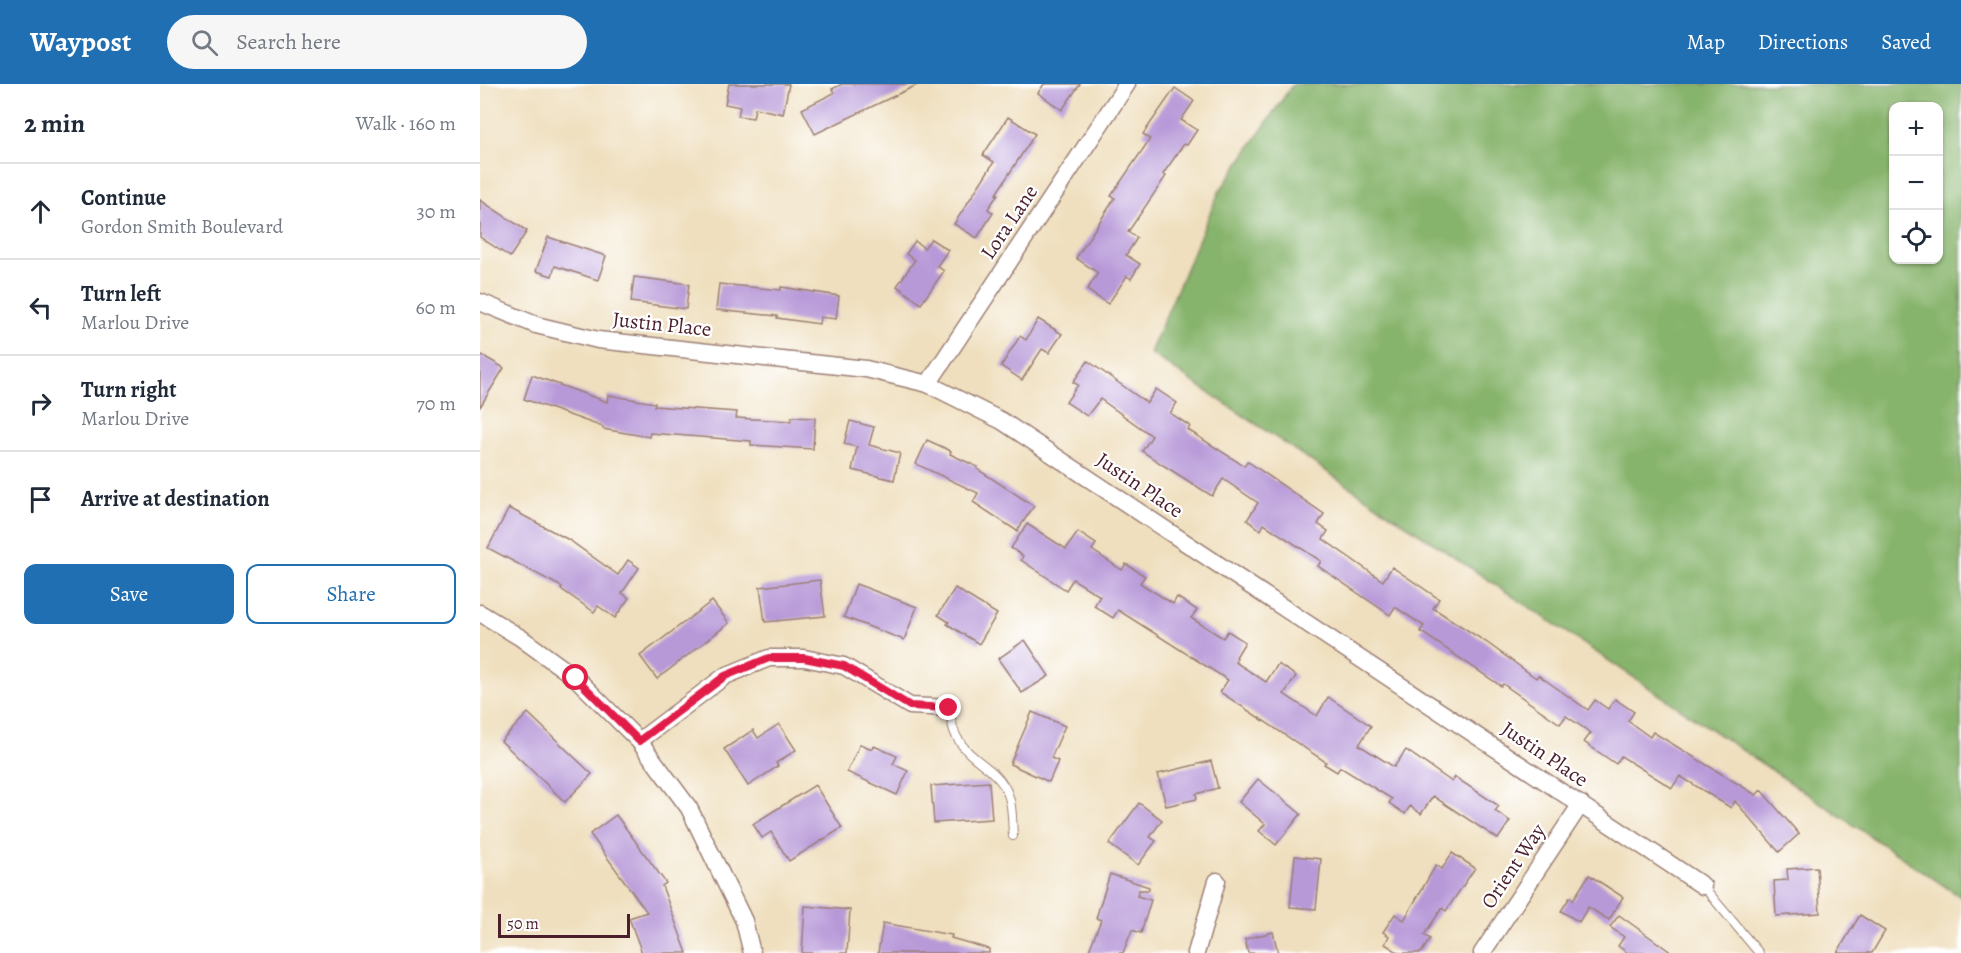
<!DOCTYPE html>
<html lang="en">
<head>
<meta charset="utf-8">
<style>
	:root { --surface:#fff; --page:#f6f6f7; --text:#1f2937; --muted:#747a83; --line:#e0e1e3; --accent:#1f6fb2 }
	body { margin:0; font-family:Alegreya,serif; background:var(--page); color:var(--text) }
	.controls { position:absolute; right:18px; top:18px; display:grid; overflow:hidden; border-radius:12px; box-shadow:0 2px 4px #0004 }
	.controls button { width:54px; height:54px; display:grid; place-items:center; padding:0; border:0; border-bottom:2px solid var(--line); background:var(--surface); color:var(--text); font:30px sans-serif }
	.scale { position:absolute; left:18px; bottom:15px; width:132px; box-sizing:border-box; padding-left:6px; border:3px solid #4a1f2b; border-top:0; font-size:16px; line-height:21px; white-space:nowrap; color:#4a1f2b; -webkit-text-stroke:4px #fff; paint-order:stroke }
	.stop { position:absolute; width:18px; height:18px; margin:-14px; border:4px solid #e11d48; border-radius:50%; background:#fff }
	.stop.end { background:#e11d48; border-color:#fff; box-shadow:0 2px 6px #0008 }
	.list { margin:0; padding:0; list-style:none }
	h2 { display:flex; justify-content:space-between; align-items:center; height:78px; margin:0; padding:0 24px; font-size:26px }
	h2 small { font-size:20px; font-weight:400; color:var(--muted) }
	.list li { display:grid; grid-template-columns:39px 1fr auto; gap:18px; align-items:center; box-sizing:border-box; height:96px; padding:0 24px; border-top:2px solid var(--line) }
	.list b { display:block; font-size:22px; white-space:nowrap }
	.list p { margin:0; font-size:20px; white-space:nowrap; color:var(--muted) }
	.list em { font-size:20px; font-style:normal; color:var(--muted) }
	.actions { display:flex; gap:12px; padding:18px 24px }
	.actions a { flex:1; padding:14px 0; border:2px solid var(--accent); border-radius:12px; text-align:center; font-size:21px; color:var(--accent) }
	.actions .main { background:var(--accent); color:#fff }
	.icon { flex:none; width:33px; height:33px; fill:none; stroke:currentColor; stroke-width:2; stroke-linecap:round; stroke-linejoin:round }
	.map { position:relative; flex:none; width:1481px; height:869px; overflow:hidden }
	header { display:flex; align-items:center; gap:36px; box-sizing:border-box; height:84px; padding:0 30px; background:var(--accent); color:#fff }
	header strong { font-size:28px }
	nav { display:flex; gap:33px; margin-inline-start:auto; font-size:21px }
	.search { width:420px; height:54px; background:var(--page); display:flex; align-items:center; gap:15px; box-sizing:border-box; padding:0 21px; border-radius:33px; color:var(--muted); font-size:22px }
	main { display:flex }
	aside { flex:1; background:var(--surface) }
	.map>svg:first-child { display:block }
	.forest { fill:#87b46c; stroke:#686a4c; stroke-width:1.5; fill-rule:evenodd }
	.building { fill:#b799d8 }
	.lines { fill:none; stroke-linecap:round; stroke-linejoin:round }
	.service-casing { stroke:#9c7f74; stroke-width:10 }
	.minor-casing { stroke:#9c7f74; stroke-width:19 }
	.service { stroke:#fff; stroke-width:8 }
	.minor { stroke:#fff; stroke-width:16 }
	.route { stroke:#e11d48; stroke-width:8 }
	.labels { text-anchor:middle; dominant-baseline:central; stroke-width:4.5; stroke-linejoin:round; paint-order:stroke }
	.street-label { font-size:21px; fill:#4a1f2b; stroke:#fff }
</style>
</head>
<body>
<header>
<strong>Waypost</strong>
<div class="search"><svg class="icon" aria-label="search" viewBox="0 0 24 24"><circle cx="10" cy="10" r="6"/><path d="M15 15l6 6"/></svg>Search here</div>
<nav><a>Map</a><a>Directions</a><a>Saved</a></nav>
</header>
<main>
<aside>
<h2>2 min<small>Walk · 160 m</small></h2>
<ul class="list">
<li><svg class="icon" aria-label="ahead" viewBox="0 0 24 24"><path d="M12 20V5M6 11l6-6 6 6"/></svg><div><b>Continue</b><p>Gordon Smith Boulevard</p></div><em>30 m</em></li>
<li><svg class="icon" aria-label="left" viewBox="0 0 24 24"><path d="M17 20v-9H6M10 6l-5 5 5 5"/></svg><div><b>Turn left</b><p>Marlou Drive</p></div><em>60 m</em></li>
<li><svg class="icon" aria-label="right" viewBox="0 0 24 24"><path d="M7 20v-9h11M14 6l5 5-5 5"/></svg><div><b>Turn right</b><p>Marlou Drive</p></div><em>70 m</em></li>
<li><svg class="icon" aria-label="arrive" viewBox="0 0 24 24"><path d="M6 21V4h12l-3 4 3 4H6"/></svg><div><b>Arrive at destination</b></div></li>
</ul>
<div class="actions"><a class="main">Save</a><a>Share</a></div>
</aside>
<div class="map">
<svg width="1481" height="869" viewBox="0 0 1481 869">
	<rect width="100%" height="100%" fill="#fff"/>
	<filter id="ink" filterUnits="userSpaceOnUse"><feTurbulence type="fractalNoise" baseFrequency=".0167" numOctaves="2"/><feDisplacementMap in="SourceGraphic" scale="12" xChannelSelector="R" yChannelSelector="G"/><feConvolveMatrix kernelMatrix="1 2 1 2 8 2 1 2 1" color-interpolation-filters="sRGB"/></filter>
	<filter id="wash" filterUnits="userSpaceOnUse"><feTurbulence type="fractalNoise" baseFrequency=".008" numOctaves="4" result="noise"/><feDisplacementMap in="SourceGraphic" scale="24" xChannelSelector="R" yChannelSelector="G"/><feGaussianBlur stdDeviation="1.35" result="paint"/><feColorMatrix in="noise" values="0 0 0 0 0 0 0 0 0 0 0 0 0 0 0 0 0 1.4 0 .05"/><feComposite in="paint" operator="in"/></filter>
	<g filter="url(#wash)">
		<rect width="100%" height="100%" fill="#efdfbe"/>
		<path class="forest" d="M813,0H1481V813L670,269L739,108ZM1414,22H1458V176H1414Z"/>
		<g id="blocks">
			<g class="building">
				<path d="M249,0H309L303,30L275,24L273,34L258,32L260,23L245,20Z"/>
				<path d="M362,0H439L335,50L322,25L354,9L352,5Z"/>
				<path d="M564,0H600L582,26L558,9Z"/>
				<path d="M695,4L714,17L701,36L717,46L707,61L704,60L683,90L686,92L648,148L657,154L646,171L660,180L651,195L647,192L628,220L607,206L618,189L596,174L635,114L631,112L670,55L663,50Z"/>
				<path d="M528,33L555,50L516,110H518L508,125L513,129L497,154L474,140L514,78L503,71Z"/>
				<path d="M0,116L47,147L30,173L0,153Z"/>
				<path d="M68,153L126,172L118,196L75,182L72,192L56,187Z"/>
				<path d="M451,155L468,166L457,182L464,187L441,220L417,202L435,176L426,170L435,157L444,164Z"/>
				<path d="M154,193L209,200L206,225L151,218Z"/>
				<path d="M239,200L301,206V203L359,212L356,235L340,233L339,240L297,234V232L236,226Z"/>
				<path d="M558,235L582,250L569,269L562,265L542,296L521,282L540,252L546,256Z"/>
				<path d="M0,270L24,284L0,323Z"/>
				<path d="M608,277L667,319L676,305L697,319L690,329L710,342L708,346L764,382L767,377L844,430L838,440L848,447L843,455L903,497L912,483L959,515L953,524L1006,558L1056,594L1058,591L1108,626L1115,616L1128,625L1135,615L1154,628L1148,637L1170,653L1173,648L1276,711L1281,706L1319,750L1299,768L1255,717L1251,724L1200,692L1192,704L1141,672L1136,680L1104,658L1111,649L1086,632L1080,640L1023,600L1021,602L940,547L944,542L915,523L910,531L838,482L841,477L784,440L781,446L767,436L778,419L743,395L732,412L683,381L662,367L672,352L620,315L607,332L586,318L598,301L593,298Z"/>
				<path d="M52,291L127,318L128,311L175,319L174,322L257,328L256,334L311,337L312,333L335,334L333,365L271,361V357L170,349L169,353L123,345V343L44,315Z"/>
				<path d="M370,337L394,343L389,361L420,369L414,396L372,386L377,363L364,360Z"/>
				<path d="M447,356L471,367L470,370L498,383L497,385L554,422L537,447L493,418L498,409L436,380Z"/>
				<path d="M29,424L89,456L138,491L148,476L159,484L142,509L149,514L135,534L118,522L114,528L81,505L82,503L8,464Z"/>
				<path d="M547,440L586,465L598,448L616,460L612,466L642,486L646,480L665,492L660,499L693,520L697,513L717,526L711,534L743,554L748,547L765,558L756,573L757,574L755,578L786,598L798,580L816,592L804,610L837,632L848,613L891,642L879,661L914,683L926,666L972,698L975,693L1019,722L1015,727L1030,737L1018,755L953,712L941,730L930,722L925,730L909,719L912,715L860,683L857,688L844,680L846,678L740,608L748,596L638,526L633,534L614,522L620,512L593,495L586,506L541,476L543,472L531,464Z"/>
				<path d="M340,496L345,532L285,538L280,503Z"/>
				<path d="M376,500L437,523L424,556L364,533Z"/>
				<path d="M475,504L517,530L499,560L467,540L469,538L458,531Z"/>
				<path d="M232,517L249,539L177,595L160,572Z"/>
				<path d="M545,556L569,592L542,609L518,575Z"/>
				<path d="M552,628L585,642L571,674L578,677L569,698L530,680Z"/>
				<path d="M48,629L112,690L85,718L21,657Z"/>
				<path d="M299,640L316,666L296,679L298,682L268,702L244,665L273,646L278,654Z"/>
				<path d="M380,660L392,665L394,662L417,672L413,680L428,687L417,711L367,688Z"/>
				<path d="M731,677L738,704L716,710L717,715L686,722L678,690Z"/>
				<path d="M778,695L821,730L796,761L779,747L785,740L759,718Z"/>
				<path d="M509,698L512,735L454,739L451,702Z"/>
				<path d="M335,701L362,744L309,777L291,748L282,754L273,740Z"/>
				<path d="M659,719L682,736L670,753L676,757L658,781L629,760Z"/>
				<path d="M136,731L186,799L182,802L207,869H162L149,834L167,828L110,750Z"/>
				<path d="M972,769L995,784L966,827L962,824L944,851L950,855L941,869H919L905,860L909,852L903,848L915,830L924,836L956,781L962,785Z"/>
				<path d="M815,772L841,775L836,825L810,823Z"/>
				<path d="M1337,783L1340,829L1296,832L1294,797L1308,796L1307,785Z"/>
				<path d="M630,790L669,803V806H659L657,812L671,816L661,849L652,846L643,869H608L621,836L616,834Z"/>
				<path d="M1109,791L1143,813L1129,836L1108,823L1099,838L1081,827L1090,813L1093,816Z"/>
				<path d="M325,822L370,826L367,869H322Z"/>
				<path d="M1139,831L1192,869H1148L1138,862L1144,853L1130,843Z"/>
				<path d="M1380,831L1405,847L1392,869H1357Z"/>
				<path d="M403,839L472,851L471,854L509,865V869H398Z"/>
				<path d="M793,848L798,869H768L765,855Z"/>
			</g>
		</g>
	</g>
	<g filter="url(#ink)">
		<use href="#blocks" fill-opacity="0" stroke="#9c7f74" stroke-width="1.5"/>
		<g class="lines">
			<g class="service-casing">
				<g id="service">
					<path d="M469,624C471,633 472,647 478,655C489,675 513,683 524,702C533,716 532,736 533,752"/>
					<path d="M1223,802L1279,869"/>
				</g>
			</g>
			<g class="minor-casing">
				<g id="minor">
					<path d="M0,218L56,241L118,256L386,285L448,300L522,337L1223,802"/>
					<path d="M448,300L647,0"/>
					<path d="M0,529L41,554L96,594L159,657L209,724L264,837L272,869"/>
					<path d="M159,657L245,592L289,574H324L364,582L430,622L469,624"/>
					<path d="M716,869L737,797"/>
					<path d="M1002,869L1101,720"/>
				</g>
			</g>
			<use href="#service" class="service"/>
			<use href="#minor" class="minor"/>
		</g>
	</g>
	<g class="lines" filter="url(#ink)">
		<path class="route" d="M96,594L159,657L245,592L289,574H324L364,582L430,622L469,624"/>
	</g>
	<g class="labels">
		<g class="street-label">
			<text transform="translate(529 138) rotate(-56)">Lora Lane</text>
			<text transform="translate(182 240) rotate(6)">Justin Place</text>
			<text transform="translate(660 401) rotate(34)">Justin Place</text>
			<text transform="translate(1065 670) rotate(34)">Justin Place</text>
			<text transform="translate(1033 782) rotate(-56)">Orient Way</text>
		</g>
	</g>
</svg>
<div class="controls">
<button>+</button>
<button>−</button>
<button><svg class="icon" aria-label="locate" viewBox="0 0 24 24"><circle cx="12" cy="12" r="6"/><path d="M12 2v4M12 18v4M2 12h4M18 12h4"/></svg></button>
</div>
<div class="scale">50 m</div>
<div class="stop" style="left:96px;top:594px"></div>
<div class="stop end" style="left:469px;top:624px"></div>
</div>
</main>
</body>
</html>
